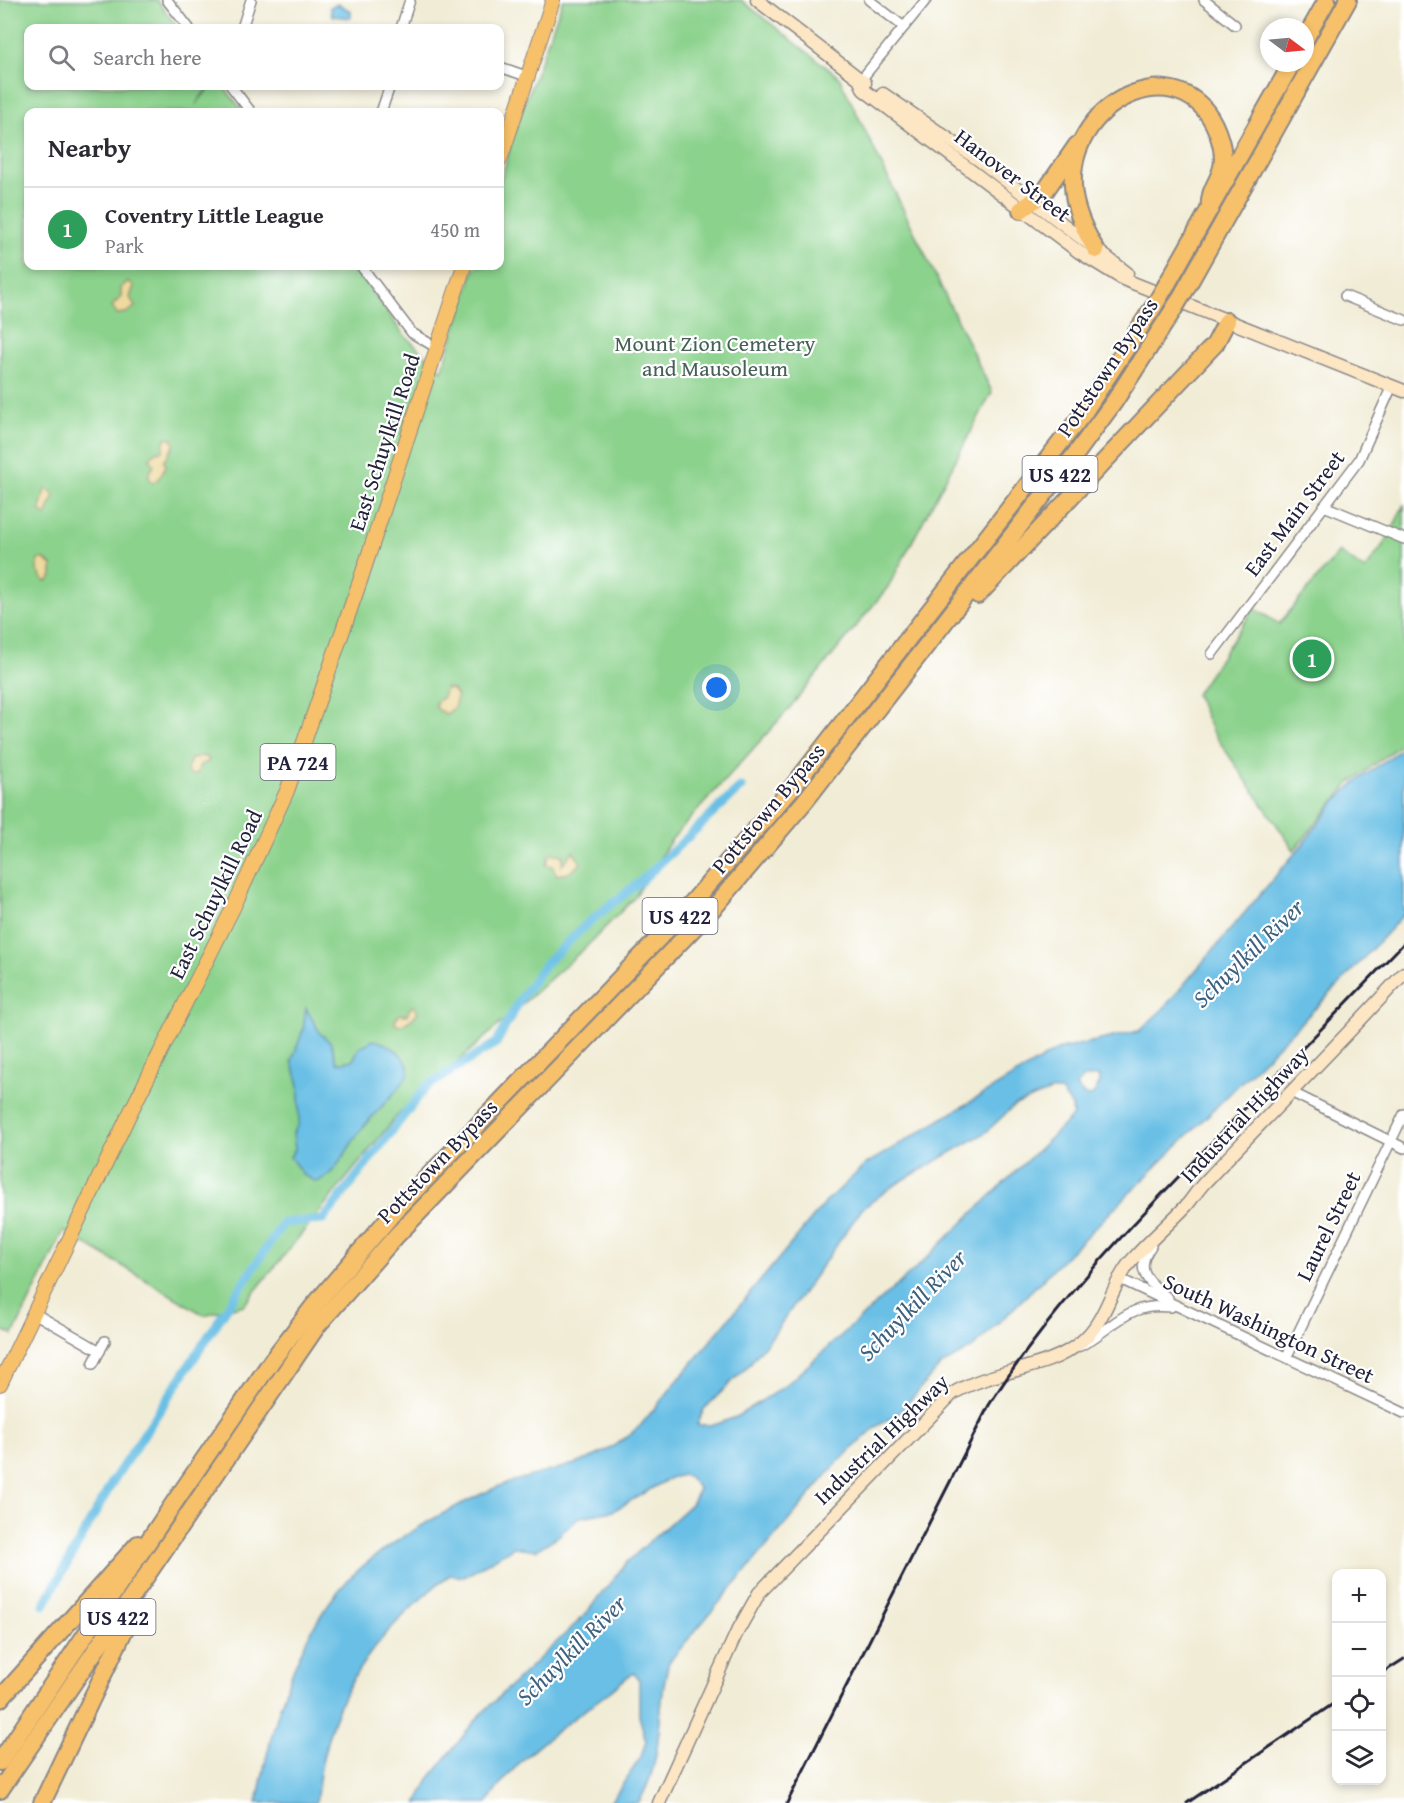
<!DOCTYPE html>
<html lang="en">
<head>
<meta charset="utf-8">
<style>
	:root { --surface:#fff; --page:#f2f2f3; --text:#2b2b33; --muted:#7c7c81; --line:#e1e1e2; --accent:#b5179e }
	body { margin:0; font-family:"Gentium Book Plus",serif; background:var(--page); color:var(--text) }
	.controls { position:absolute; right:18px; bottom:18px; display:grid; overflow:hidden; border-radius:12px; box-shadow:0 3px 9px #0003 }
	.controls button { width:54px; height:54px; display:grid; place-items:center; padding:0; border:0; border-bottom:2px solid var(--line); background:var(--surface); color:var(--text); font:30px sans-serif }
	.compass { position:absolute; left:1260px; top:18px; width:54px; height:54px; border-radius:50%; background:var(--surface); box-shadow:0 3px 9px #0003; rotate:106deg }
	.you { position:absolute; left:717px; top:688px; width:21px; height:21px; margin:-15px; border:4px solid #fff; border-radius:50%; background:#1a73e8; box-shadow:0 0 0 9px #1a73e833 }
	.badge { display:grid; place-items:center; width:39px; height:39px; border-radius:50%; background:var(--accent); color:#fff; font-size:20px; font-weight:700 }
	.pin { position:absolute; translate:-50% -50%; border:3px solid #fff; box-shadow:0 2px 6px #0006 }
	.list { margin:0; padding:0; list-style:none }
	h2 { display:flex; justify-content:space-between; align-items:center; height:78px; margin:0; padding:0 24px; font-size:26px }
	h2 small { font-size:20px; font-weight:400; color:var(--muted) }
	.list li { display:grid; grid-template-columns:39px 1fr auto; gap:18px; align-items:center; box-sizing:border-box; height:84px; padding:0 24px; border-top:2px solid var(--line) }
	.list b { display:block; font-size:22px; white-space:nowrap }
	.list p { margin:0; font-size:20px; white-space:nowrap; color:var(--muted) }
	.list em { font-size:20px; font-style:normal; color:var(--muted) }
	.icon { flex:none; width:33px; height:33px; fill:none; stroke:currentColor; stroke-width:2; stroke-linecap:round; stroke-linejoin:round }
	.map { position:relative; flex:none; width:1404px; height:1803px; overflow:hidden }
	.search { position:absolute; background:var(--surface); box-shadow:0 3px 9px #0003; left:24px; top:24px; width:480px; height:66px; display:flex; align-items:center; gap:15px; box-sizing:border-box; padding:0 21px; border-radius:12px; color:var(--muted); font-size:22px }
	.panel { position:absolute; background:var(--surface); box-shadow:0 3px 9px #0003; left:24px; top:108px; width:480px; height:162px; border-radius:12px }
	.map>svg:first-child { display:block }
	.green { fill:#8bd28c; stroke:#567a64; stroke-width:1.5 }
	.sand { fill:#eeda9e; stroke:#887e6c; stroke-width:1.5 }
	.water { fill:#69bfe5; stroke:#467090; stroke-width:1.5; fill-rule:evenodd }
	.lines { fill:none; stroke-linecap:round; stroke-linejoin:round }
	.canal { stroke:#69bfe5; stroke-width:9 }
	.street-casing { stroke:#8a8788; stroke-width:12 }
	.secondary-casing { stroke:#8a8788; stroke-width:15 }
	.primary-casing { stroke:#8a8788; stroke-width:16 }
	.highway-casing { stroke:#8a8788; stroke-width:20 }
	.street { stroke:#fff; stroke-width:9 }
	.secondary { stroke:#fce6c4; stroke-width:12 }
	.primary { stroke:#f7c06b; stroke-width:14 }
	.highway { stroke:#f7c06b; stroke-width:16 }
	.rail { stroke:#22223b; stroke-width:3 }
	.highway-bridge-casing { stroke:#8a8788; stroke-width:20; stroke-linecap:butt }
	.highway-bridge { stroke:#f7c06b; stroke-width:16 }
	.labels { text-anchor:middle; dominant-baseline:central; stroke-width:4.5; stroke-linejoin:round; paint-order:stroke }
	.shield { fill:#fff; stroke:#646476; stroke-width:1.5 }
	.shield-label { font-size:21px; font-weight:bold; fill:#22223b }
	.street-label { font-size:22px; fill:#22223b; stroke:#fff }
	.park-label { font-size:22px; fill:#476057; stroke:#fff }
	.water-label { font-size:24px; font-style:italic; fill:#3e617f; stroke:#fff }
</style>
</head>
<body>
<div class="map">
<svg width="1404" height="1803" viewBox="0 0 1404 1803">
	<rect width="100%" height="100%" fill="#fff"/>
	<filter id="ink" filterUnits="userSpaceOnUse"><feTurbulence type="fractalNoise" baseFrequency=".0167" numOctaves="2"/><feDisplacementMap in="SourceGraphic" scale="12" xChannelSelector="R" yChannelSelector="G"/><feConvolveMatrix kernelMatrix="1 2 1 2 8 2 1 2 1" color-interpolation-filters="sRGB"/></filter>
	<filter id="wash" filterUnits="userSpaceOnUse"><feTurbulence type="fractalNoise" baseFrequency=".008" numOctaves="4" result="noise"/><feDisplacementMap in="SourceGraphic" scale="24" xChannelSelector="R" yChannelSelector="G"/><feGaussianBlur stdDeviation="1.35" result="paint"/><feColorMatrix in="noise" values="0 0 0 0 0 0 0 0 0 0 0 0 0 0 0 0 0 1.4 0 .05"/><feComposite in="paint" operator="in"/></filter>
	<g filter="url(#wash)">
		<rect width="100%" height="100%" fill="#f1ecd5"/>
		<g class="green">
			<path d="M0,0H157L178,28H28V86H209L196,104L211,86H223L244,112H28V266H353L404,335L442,371L475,266H500V183L517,124L563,0H741L839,77L992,392L888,587L788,710L671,840L635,897L586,947L396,1117L244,1305L204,1315L64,1231L13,1335L0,1329Z"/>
			<path d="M1404,504V742L1350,783L1294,850L1212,731L1196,694L1254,608L1279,624L1339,552L1365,570L1390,535Z"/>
		</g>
		<g class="sand">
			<path d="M127,282L134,286L130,297L135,307L126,313L117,314L112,306L121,297V288Z"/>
			<path d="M167,437L173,439L174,446L164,461L166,466L159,478L152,483L148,475L154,466L150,458L155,452L163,451L164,441Z"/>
			<path d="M45,489L51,491L54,496L46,516L40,510Z"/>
			<path d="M42,558L52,565V576L48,581H44L37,570L38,560Z"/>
			<path d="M446,688L453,690L457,697L454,708L446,714L437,709L435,703L443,697Z"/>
			<path d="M204,756L209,759L208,762L200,765L197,774L189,775L187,769L191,759Z"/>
			<path d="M573,851L581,863L569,873L557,875L552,866L546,865L550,853L563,855L562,865Z"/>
			<path d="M414,1006L418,1012L412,1019L401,1026L395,1024V1020L400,1014L407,1015L410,1008Z"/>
		</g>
		<g class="water">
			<path d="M338,4L351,11V18L332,16L330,7Z"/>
			<path d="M1404,747V914L1338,986L1017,1305L972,1348L940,1366L898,1414L877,1426L838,1462L669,1662C655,1709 666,1760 638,1803H610L641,1757L646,1741L639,1716V1680L634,1673C625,1677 620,1684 612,1690C566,1725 519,1753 487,1803H417L430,1778L479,1716L583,1617L626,1563L691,1504L699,1489L690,1478L683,1475L670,1478L613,1511L580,1517L557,1537L536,1550L514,1547L464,1577L450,1575C433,1586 420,1600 405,1614C348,1669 324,1725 316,1803H257C271,1728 294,1636 349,1579C382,1545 451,1507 495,1488C532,1472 576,1469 611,1448C621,1442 630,1434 640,1426L823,1205L866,1164L1057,1050L1139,1031L1163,1009L1302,845L1337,800L1357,781ZM1098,1076L1100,1083L1092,1096L1084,1095L1076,1086L1083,1078ZM1051,1091H1061L1072,1106L1073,1116L915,1269L785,1386L736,1417L714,1425H697L704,1409L748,1366L773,1335L862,1209L893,1186L985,1133L1015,1105Z"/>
			<path d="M306,1008L320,1033L331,1043L337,1063L353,1060L359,1048L373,1040C389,1043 408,1055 409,1073C397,1095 373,1113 358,1134C346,1150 336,1176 316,1182L303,1175L290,1157L295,1149L293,1133L299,1124V1085L292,1061L303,1030Z"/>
		</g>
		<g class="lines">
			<path class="canal" d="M44,1605L113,1481L283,1223L323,1220L426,1087L496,1043L521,998L545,964L589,922L641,881L741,787"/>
		</g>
	</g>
	<g filter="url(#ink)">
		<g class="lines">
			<g class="street-casing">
				<g id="street">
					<path d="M167,0L189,28"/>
					<path d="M869,0L904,27"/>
					<path d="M1204,0L1235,25"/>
					<path d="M242,28L251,0"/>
					<path d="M401,28L410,0"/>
					<path d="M500,67L529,77"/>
					<path d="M860,81L926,0"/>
					<path d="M231,86L251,112"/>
					<path d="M381,112L390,86"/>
					<path d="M361,266L412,333L437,348"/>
					<path d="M1345,296L1404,320"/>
					<path d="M1324,506L1404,539"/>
					<path d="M1212,654L1359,460L1392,386"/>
					<path d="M1293,1093L1404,1148"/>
					<path d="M1151,1246C1133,1271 1149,1282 1168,1298"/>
					<path d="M1118,1278L1404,1413"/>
					<path d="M34,1313L100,1351"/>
					<path d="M1080,1346C1116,1327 1126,1302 1171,1307"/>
					<path d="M1287,1356L1404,1114"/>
					<path d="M93,1364L105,1341"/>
				</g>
			</g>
			<g class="secondary-casing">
				<g id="secondary">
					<path d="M757,0L865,83"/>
					<path d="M860,81L864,90L1079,252L1123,279L1404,391"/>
					<path d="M883,94L979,160L1127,273"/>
					<path d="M659,1803L736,1634L759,1593L952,1394C994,1368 1045,1372 1081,1342C1108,1320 1111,1282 1134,1258C1150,1240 1169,1224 1186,1206C1193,1198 1198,1189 1206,1181C1271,1112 1339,1044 1404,973"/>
				</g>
			</g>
			<g class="primary-casing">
				<g id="primary">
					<path d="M500,160L553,0"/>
					<path d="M0,1384L128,1117L234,906L287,791L360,581L464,266"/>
				</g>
			</g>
			<g class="highway-casing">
				<g id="highway">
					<path d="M1305,39L1327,0"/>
					<path d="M1021,210L1043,194L1077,145"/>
					<path d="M1096,250C1084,230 1074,209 1073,186C1068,96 1192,44 1220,140C1231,178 1207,182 1210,209"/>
					<path d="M1167,284L1292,63"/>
					<path d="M1184,292L1348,0"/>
					<path d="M978,595L1215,344L1227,321"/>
					<path d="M0,1699L138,1544"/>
					<path d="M0,1762L176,1500L273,1359L312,1308L394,1212L684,912L795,784L1082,415L1154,306"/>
					<path d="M0,1790L317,1326L396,1236L717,904L805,801L1078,451L1114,402L1172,312"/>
					<path d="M42,1803L132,1614"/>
				</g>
			</g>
			<use href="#street" class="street"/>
			<use href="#secondary" class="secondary"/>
			<use href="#primary" class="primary"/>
			<use href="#highway" class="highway"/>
			<g class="rail">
				<path d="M1382,1673L1404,1659"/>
				<path d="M787,1803L989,1405C1054,1303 1137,1219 1221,1133C1282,1070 1343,1006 1404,943"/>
				<path d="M1187,1803L1336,1702"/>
			</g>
			<g class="highway-bridge-casing">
				<g id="highway-bridge">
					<path d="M1154,306L1167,284"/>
					<path d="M1172,312L1184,292"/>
				</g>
			</g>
			<use href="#highway-bridge" class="highway-bridge"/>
		</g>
	</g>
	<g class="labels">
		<g class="shield">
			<rect x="1022.5" y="456" width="75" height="36" rx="4.5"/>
			<rect x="260.5" y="744" width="75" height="36" rx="4.5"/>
			<rect x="642.5" y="898" width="75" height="36" rx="4.5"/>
			<rect x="80.5" y="1599" width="75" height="36" rx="4.5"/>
		</g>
		<g class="shield-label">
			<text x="1060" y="474">US 422</text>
			<text x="298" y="762">PA 724</text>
			<text x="680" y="916">US 422</text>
			<text x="118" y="1617">US 422</text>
		</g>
		<g class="street-label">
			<text transform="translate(1013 175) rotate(37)">Hanover Street</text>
			<text transform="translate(1107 367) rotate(-56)">Pottstown Bypass</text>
			<text transform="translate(384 442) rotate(-72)">East Schuylkill Road</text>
			<text transform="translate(1294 513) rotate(-53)">East Main Street</text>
			<text transform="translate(768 808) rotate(-50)">Pottstown Bypass</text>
			<text transform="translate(215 894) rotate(-64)">East Schuylkill Road</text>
			<text transform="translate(1244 1114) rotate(-47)">Industrial Highway</text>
			<text transform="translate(437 1161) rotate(-46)">Pottstown Bypass</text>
			<text transform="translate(1328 1226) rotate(-64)">Laurel Street</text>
			<text transform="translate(1269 1328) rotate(25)">South Washington Street</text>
			<text transform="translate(881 1439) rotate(-44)">Industrial Highway</text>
		</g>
		<g class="park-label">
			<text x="715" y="343">Mount Zion Cemetery<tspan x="715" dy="25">and Mausoleum</tspan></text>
		</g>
		<g class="water-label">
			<text transform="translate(1248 953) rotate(-44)">Schuylkill River</text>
			<text transform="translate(912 1305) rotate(-46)">Schuylkill River</text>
			<text transform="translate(571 1650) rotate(-45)">Schuylkill River</text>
		</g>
	</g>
</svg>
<div class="controls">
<button>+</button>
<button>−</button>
<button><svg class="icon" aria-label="locate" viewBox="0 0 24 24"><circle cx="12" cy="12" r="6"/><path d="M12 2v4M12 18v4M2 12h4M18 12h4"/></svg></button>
<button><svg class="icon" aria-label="layers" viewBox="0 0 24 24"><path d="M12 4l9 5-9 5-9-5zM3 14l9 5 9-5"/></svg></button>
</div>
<svg class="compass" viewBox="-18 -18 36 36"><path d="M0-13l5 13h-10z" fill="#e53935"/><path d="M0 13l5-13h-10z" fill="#7c7c81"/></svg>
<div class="you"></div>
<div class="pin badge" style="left:1312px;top:659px;background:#2e9e5b">1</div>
<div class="search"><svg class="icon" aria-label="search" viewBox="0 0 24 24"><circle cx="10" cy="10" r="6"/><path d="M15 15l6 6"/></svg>Search here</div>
<section class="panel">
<h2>Nearby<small></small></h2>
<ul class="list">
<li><span class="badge" style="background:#2e9e5b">1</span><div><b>Coventry Little League</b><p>Park</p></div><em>450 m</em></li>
</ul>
</section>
</div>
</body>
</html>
